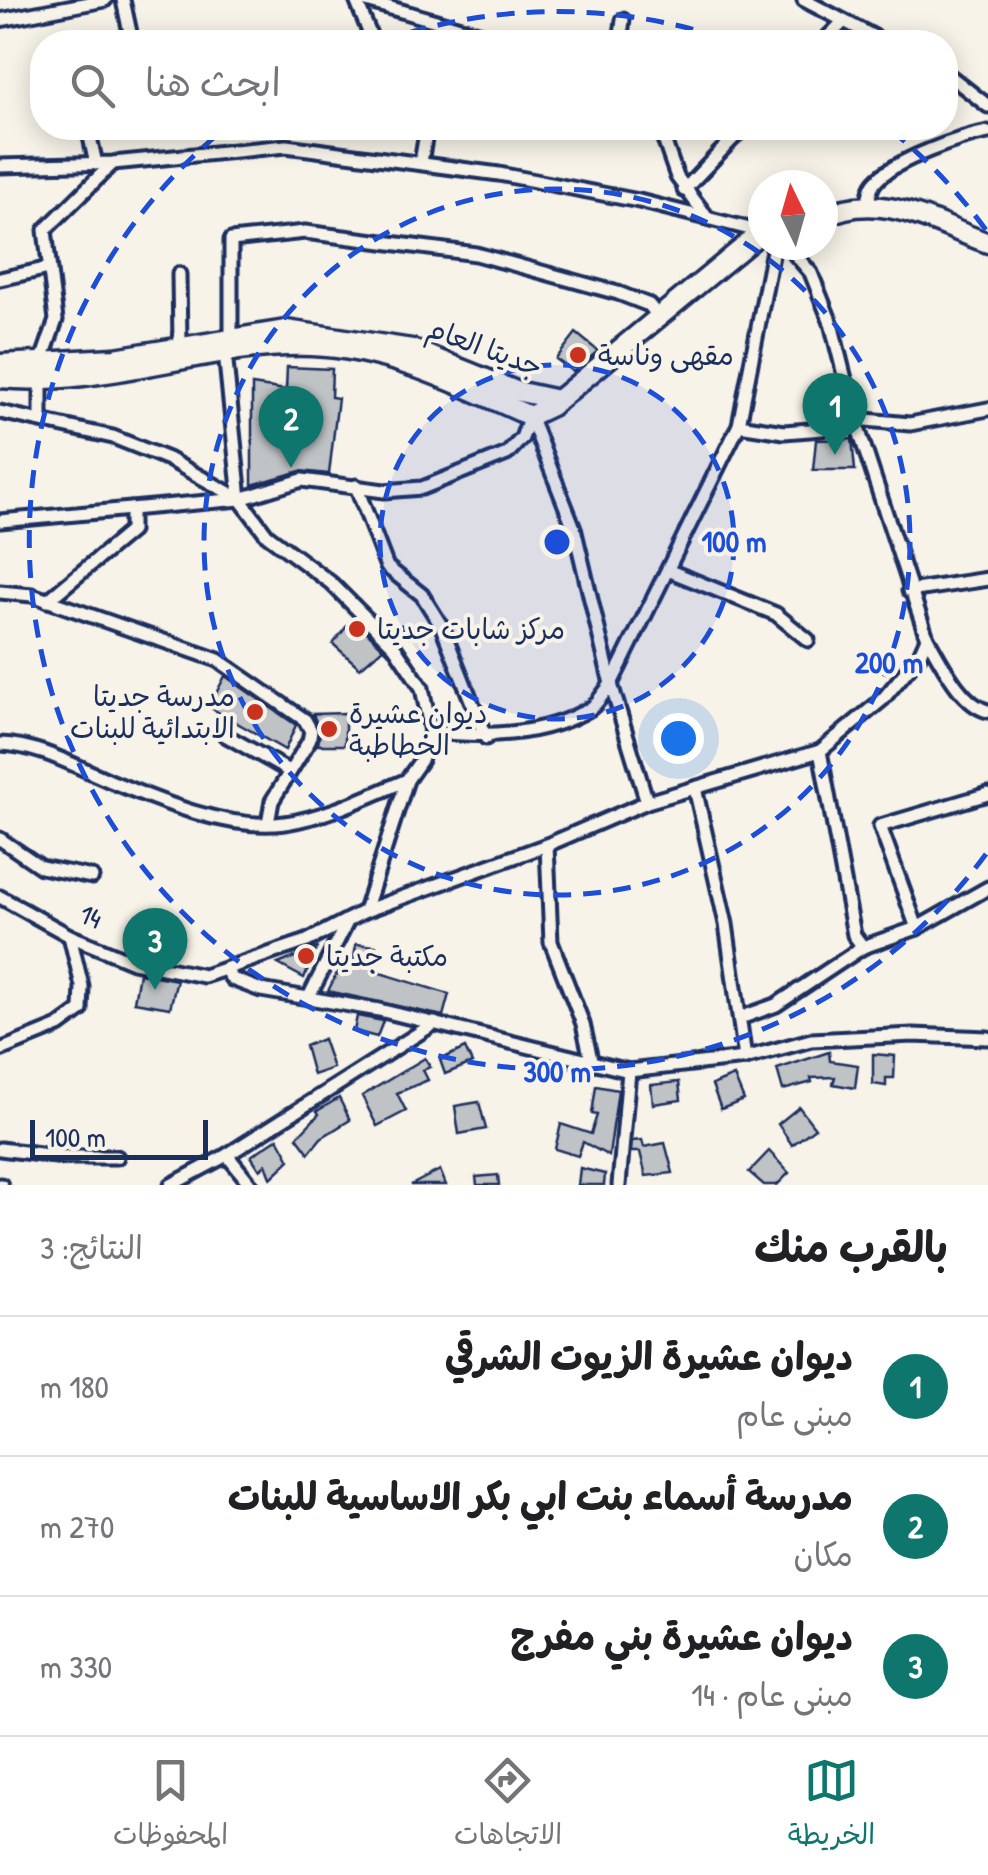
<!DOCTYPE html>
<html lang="ar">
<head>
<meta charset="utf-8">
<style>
	:root { --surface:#fff; --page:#f6f6f6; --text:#202124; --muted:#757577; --line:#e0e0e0; --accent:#0f766e }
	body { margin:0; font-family:"Patrick Hand","Playpen Sans Arabic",sans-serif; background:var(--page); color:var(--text); direction:rtl }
	.compass { position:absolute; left:748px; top:170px; width:90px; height:90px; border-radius:50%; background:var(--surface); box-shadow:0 5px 25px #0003; rotate:355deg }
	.scale { position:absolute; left:30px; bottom:25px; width:178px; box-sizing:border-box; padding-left:10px; border:5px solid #1b2f5e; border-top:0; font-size:28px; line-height:35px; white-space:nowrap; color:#1b2f5e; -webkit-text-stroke:8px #f7f3e8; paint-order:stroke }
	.you { position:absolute; left:678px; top:738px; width:35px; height:35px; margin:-25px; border:8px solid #fff; border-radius:50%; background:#1a73e8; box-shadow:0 0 0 15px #1a73e833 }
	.badge { display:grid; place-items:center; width:65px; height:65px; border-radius:50%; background:var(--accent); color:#fff; font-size:32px; font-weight:700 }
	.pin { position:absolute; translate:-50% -82px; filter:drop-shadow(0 2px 5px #0008) }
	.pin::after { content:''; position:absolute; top:52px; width:35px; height:30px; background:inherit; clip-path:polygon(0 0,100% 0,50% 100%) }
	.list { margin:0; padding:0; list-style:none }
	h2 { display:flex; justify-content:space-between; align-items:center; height:130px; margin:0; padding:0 40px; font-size:42px }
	h2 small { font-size:32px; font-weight:400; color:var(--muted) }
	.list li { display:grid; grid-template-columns:65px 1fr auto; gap:30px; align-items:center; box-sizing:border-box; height:140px; padding:0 40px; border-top:2px solid var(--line) }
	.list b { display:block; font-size:38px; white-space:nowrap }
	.list p { margin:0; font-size:32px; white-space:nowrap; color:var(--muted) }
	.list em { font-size:32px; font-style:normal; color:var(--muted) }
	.icon { flex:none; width:55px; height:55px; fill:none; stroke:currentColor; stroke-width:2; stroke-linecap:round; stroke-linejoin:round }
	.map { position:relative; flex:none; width:988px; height:1185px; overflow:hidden; direction:ltr }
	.search { position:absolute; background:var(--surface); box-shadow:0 5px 25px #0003; left:30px; right:30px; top:30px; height:110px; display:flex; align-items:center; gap:25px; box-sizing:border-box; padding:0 35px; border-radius:40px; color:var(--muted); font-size:38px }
	.sheet { height:550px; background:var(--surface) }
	nav { display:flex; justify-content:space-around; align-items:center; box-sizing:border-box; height:140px; border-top:2px solid var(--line); background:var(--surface); font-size:28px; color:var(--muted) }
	nav a { display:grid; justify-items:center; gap:5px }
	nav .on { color:var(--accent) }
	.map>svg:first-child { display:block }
	.building { fill:#c0c3c5; stroke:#1b2f5e; stroke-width:2.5 }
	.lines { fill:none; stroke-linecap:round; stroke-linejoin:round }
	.minor-casing { stroke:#1b2f5e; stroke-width:19 }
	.primary-casing { stroke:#1b2f5e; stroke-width:25 }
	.minor { stroke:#f7f3e8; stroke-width:11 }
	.primary { stroke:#f7f3e8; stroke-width:18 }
	.ring { fill:none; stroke:#1d4ed8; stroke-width:5; stroke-dasharray:18 12 }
	.poi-dot { fill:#c8321e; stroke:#f7f3e8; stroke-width:4 }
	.labels { text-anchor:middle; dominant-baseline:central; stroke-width:8; stroke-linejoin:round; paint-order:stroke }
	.street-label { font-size:28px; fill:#1b2f5e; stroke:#f7f3e8 }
	.poi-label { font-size:28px; fill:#1b2f5e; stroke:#f7f3e8; text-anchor:start }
	.centre { fill:#1d4ed8; stroke:#f7f3e8; stroke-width:5 }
	.ring-label { font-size:30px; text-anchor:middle; font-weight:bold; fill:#1d4ed8; stroke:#f7f3e8; stroke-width:8; stroke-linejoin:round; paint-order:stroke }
</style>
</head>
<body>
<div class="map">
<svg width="988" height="1185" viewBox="0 0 988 1185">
	<rect width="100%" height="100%" fill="#f7f3e8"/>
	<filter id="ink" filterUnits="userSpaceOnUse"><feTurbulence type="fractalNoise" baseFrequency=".01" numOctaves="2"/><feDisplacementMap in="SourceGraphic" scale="20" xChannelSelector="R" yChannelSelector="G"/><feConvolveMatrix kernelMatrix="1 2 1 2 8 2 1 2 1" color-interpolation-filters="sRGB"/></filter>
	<g filter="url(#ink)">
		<g class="building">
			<path d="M576,333L598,351L573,372L556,359Z"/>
			<path d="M287,367L332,369L331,397L338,398L329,474L300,471L252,485V385L286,390Z"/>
			<path d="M852,439L855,470H813L816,440Z"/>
			<path d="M353,618L383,648L360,668L333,644Z"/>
			<path d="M225,676L296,725L285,750L209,707Z"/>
			<path d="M345,713V745H318L320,732L313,714Z"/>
			<path d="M356,944L376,946L374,971L449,994L443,1016L328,991L342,963L353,966Z"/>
			<path d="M317,948L304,978L278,964Z"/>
			<path d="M139,973L177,980L170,1008L134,1002Z"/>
			<path d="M357,1016L383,1021L377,1037L354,1031Z"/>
			<path d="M323,1039L333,1068L313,1075L305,1046Z"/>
			<path d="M465,1048L472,1063L445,1074L440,1060Z"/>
			<path d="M829,1052L830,1061L858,1065L855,1088L833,1084L835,1077L811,1078L812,1082L783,1090L777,1069Z"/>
			<path d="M873,1054L895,1056L894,1078H886V1086L873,1084Z"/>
			<path d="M425,1058L430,1067L423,1070L428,1080L397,1093L406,1111L377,1126L362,1096Z"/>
			<path d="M734,1076L744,1100L721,1109L712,1085Z"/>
			<path d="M679,1082L681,1100L653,1104L651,1085Z"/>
			<path d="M596,1086L618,1090L609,1156L583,1142L578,1156L555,1149L561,1124L591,1134L597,1115L592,1114Z"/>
			<path d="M339,1098L350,1120L321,1138L309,1153L297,1137L319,1114L317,1111Z"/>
			<path d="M479,1102L486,1129L459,1134L455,1106Z"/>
			<path d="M799,1107L815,1128L792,1145L778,1124Z"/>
			<path d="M278,1138L290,1160L271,1178L266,1164L260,1170L251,1156Z"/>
			<path d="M642,1140L644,1147L665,1143L673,1173L646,1176L640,1152H631L632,1141Z"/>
			<path d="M769,1151L789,1173L777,1185H764L749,1172Z"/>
			<path d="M580,1168L605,1174L604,1185H578Z"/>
			<path d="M440,1170L446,1185H411Z"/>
			<path d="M498,1175L499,1185H477L476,1177Z"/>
		</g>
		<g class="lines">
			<g class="minor-casing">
				<g id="minor">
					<path d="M123,0L132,42"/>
					<path d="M356,0L373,42"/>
					<path d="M363,0L509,42"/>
					<path d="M804,0L884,42"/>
					<path d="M0,20L105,0"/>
					<path d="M620,42L623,20"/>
					<path d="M823,42L842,23"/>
					<path d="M946,73L988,106"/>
					<path d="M88,128L96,164"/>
					<path d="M660,128L677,177L707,217"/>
					<path d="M421,162L427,128"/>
					<path d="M0,166L113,163L286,146L499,174L639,201L758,231"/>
					<path d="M684,190L743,128"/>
					<path d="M868,204C869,196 870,187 876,181C895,160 960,137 988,132"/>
					<path d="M179,274L180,346"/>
					<path d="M0,279L49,268"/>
					<path d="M231,335V240L305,232L476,254L618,293L649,305L660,318"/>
					<path d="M225,352L240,499"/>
					<path d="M0,412L113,437L168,459L240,499L267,535L331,583L394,646L422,688L431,732L421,760L407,780L365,911"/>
					<path d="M530,416L574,528L611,684L647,802"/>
					<path d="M41,418V363L56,320L45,230L113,163"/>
					<path d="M739,425L784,432L822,429L855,419L910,424L988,409"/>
					<path d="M356,486L387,567L422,595L442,627L486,738"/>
					<path d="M0,521L240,499L302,480L384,491L422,488L507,454L522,438L530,416"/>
					<path d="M670,571L776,614L808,640"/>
					<path d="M909,591L988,579"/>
					<path d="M0,592L32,595L218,660L305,720L311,731L309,741L272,801L268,823"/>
					<path d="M47,601L131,531V509"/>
					<path d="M927,638C941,661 961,705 988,711"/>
					<path d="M431,732C484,737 543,737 591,708C598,703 604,692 611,684L739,425L774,245"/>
					<path d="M225,735L289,771"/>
					<path d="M0,744C38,745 73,765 108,780C159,801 229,831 285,823C327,817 369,796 407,780"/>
					<path d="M820,751L854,935L863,947L917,928L988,888"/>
					<path d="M695,788L726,924L745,1058"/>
					<path d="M0,839L41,867L92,877"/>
					<path d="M547,845L551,942L583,1024L592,1064"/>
					<path d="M0,897L70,936L133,962L204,976L307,941L365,911L547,845L647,802L820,751L883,699L919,656L927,638L855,419L831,323L811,273L787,245"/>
					<path d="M917,928L880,826L988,794"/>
					<path d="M225,969L232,979L261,990L379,1010L629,1071L745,1058L811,1040L913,1035L988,1038"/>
					<path d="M310,995L348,920"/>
					<path d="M740,1018L776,1005L863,947"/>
					<path d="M0,1050L59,1026L81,1010L82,986L70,936"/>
					<path d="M0,1149L64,1157H117"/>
					<path d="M227,1155L251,1185"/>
					<path d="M0,1185H1"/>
					<path d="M171,1185L227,1155L435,1023"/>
					<path d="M619,1185L629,1071"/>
				</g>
			</g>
			<g class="primary-casing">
				<g id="primary">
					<path d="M823,217C880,188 934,224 988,243"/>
					<path d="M0,364L115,358L286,330L412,349L516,391L558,400"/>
					<path d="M0,378C105,388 208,342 312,346C390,349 460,385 530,416L551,406L763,231"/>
				</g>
			</g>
			<use href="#minor" class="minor"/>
			<use href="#primary" class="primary"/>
		</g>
	</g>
	<circle cx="557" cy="542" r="177" fill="#1d4ed8" fill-opacity=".12"/>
	<g class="ring">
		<circle cx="557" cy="542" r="177"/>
		<circle cx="557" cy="542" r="353"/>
		<path d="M986 854A530 530 0 1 1 223 130M380 42A530 530 0 0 1 734 42M891 130A530 530 0 0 1 986 230"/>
	</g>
	<g class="poi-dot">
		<circle cx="578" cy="355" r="10"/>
		<circle cx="357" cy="629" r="10"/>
		<circle cx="255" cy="712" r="10"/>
		<circle cx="329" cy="729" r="10"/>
		<circle cx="306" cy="956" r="10"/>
	</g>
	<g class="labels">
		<g class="street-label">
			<text transform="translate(485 347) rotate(20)">جديتا العام</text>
			<text transform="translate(91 916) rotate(23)">14</text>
		</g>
		<g class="poi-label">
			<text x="598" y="355">مقهى وناسة</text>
			<text x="377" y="629">مركز شابات جديتا</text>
			<text x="235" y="696" text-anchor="end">مدرسة جديتا<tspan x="235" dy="32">الابتدائية للبنات</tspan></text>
			<text x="349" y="713">ديوان عشيرة<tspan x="349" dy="32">الخطاطبة</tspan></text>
			<text x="326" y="956">مكتبة جديتا</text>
		</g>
	</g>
	<circle cx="557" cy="542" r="15" class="centre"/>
	<g class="ring-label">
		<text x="734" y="552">100 m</text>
		<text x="889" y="673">200 m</text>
		<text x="557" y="1082">300 m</text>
	</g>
</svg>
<svg class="compass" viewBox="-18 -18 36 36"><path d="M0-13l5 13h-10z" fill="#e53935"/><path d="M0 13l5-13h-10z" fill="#757577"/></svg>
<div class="scale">100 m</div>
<div class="you"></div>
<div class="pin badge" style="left:835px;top:455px">1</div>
<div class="pin badge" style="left:291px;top:468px">2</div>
<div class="pin badge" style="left:155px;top:990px">3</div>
<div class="search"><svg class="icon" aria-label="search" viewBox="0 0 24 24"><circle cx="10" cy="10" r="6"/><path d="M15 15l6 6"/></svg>ابحث هنا</div>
</div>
<section class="sheet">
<h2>بالقرب منك<small>النتائج: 3</small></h2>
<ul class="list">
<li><span class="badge">1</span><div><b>ديوان عشيرة الزيوت الشرقي</b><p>مبنى عام</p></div><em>180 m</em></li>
<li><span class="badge">2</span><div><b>مدرسة أسماء بنت ابي بكر الاساسية للبنات</b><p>مكان</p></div><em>270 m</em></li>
<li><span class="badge">3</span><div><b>ديوان عشيرة بني مفرج</b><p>مبنى عام · 14</p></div><em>330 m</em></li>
</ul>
</section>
<nav>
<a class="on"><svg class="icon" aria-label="map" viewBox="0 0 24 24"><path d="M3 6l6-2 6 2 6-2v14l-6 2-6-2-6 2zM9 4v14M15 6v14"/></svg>الخريطة</a>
<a><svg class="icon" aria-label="directions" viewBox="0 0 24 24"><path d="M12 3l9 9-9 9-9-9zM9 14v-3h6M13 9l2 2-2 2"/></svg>الاتجاهات</a>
<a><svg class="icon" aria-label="saved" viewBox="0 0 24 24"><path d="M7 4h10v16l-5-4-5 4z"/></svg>المحفوظات</a>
</nav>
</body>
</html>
